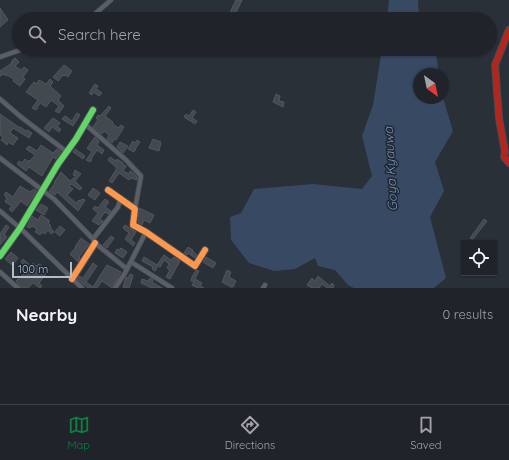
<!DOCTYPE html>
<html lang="en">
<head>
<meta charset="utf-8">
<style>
	:root { --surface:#20242a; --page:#282c32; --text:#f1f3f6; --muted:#a2a4a8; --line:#3d4147; --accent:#0b8043 }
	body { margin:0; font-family:Quicksand,sans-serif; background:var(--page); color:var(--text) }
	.controls { position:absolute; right:12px; bottom:12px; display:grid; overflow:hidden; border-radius:0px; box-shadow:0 1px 3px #0004 }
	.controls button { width:36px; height:36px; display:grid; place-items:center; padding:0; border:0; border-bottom:1px solid var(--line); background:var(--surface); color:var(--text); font:20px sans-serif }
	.compass { position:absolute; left:413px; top:68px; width:36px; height:36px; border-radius:50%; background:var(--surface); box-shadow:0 1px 3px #0004; rotate:147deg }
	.scale { position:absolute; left:12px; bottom:10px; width:60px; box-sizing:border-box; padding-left:4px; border:2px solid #b4bcc9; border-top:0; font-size:11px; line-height:14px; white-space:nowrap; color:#b4bcc9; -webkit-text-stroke:3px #1d2633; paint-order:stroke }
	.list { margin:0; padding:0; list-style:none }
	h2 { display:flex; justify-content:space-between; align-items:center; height:52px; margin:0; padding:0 16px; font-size:17px }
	h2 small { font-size:13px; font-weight:400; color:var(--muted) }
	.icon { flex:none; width:22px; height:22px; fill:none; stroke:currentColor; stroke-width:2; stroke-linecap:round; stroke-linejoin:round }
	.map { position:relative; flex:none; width:509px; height:288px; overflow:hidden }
	.search { position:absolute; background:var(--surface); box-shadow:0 1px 3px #0004; left:12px; right:12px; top:12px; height:44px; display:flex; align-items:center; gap:10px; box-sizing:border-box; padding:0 14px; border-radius:22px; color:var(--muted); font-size:15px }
	.sheet { height:116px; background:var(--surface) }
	nav { display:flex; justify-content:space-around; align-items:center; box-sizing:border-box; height:56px; border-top:1px solid var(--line); background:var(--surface); font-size:11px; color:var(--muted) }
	nav a { display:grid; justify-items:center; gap:2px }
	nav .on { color:var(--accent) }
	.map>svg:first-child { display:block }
	.water { fill:#384963 }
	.building { fill:#444950; stroke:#52575f }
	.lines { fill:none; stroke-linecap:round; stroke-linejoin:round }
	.street-casing { stroke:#484c53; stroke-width:5.5 }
	.fast-casing { stroke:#484c53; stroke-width:8 }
	.slow-casing { stroke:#484c53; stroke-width:8 }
	.jam-casing { stroke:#484c53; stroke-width:8 }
	.street { stroke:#5a5e66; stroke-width:4 }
	.fast { stroke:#63d668; stroke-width:6 }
	.slow { stroke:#ff974d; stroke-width:6 }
	.jam { stroke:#b3261e; stroke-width:6 }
	.labels { text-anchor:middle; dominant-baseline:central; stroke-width:3; stroke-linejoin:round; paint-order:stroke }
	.water-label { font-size:13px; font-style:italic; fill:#7c92b1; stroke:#1d2633 }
</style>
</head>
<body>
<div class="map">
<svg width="509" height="288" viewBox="0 0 509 288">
	<rect width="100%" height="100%" fill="#2a3038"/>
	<g class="water">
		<path d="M389,0H418L419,19H387Z"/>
		<path d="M382,49H431L436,54L439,74H419V98H443L453,131L435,162L444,191L430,217L446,278L434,288H354L348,285L335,270L318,266L315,258L295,269L274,271L249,263L231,240L230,217L241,213L254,189L313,184L362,189L372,176L362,136L373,105Z"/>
	</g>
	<g class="building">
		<path d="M236,0H242L233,19H227Z"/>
		<path d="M0,8L8,20L0,27Z"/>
		<path d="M15,58L19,62L15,66L21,70L24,67L28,70L23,77L25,79L20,86L13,81L14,79L7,75L6,76L4,74L0,76V71L12,63L11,62Z"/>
		<path d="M64,65L72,71L68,77L65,75L64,76L63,75L58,81L53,77Z"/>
		<path d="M50,79L53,82L50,86L61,96L58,100L64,106L59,113L55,111L59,106L51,100L46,107L40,103L36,110L32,108L38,100L26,92L34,82L37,84L39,80L46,84Z"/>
		<path d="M95,84L98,86L96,89L102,93L99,96L93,92L92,95L89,93Z"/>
		<path d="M276,94L280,96L279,101L284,102L283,107L273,102Z"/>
		<path d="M109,106L111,108L105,116L113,122L112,123L118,128L121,125L124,127L116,140L114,139L112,143L107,139L109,135L104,131L102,134L93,127L98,120L96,118L98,115L100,116Z"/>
		<path d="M193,110L196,112L192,118L197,121L195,124L184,117L186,114L189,116Z"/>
		<path d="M77,113L80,115L73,126L62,119L65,116L72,121Z"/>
		<path d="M0,114L20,128V127L26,131L27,130L32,133L29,138L13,128L10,133L18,138L13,145L8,142L7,145L1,140L3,137L0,135Z"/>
		<path d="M53,118L60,123L57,127L61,129L59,132L52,127L49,132L44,128Z"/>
		<path d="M95,137L99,142L97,145L104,150L102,154L97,150L91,159L92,160L90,162L86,160L92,152L87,148Z"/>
		<path d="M153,139L161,142L159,151L149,148Z"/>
		<path d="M137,140L140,142L135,149H136L134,152L128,149L133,141L135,143Z"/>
		<path d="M120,142L128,146L123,153L117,147Z"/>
		<path d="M41,145L53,153L57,149L61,152L56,159L53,157L42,176L29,167L26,171L17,164L19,161L22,163L25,159L28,162L29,160L30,161L35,155L26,149L29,146L37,151Z"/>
		<path d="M75,149L85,156L83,159L73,152Z"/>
		<path d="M110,157L116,161L117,159L123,163L122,164L126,166L123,171L129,174L130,171L133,173L137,177V180L131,178L129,180L119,173L112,183L109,181L117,168L108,160Z"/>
		<path d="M75,170L81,174L75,181L82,188L80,190L71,184L69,186L73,189L67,195L76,203L79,200L80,201L82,199L85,200L78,211L57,192L55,195L49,191L55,183H54L61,172L70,181L76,176L73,175Z"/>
		<path d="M20,186L30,192L34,189L37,191L27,206L21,201L12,212L9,209L12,206L5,202L7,198L4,195L6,192L13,197Z"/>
		<path d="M93,188L100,193L95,200L88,195Z"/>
		<path d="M105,199L109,202L105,207L111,211L108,214L105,212L100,219L103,221L99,225L92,221L98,213L93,209L95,206L98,208Z"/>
		<path d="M41,204L48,208L44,215L36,210Z"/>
		<path d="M139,208L154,215L150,223L144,220L142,225L138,222Z"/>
		<path d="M41,215L50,221L48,223L51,226L50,227L54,232L51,234L48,230L45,234L42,232L40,235L35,232L37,229L32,226L30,228L27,227L32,216L38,220Z"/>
		<path d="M484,219L487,221L473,239L470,238Z"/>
		<path d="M6,225L9,227L4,235L7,237L0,245V234Z"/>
		<path d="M125,225L136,232L131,240L135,243L133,246L125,239L129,233L123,228Z"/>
		<path d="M60,226L65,230L60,236L55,232Z"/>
		<path d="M111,236L114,238L107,248L103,245Z"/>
		<path d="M81,238L89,244L79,257L80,258L78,262L70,254L76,247H75Z"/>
		<path d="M188,247L193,250L192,251L197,255L195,258L188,253L187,255L184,253Z"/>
		<path d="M121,248L127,252L123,258L115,253L117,249L119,250Z"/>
		<path d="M11,252L18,258L12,265L5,259Z"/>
		<path d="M164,255L171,260L174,257L180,261L170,279L166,277L170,270L167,268L169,264L164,260L160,267L158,266L155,271L152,269L153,267L142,261L144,257L157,265Z"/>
		<path d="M206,257L216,263L213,268L203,262Z"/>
		<path d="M23,259L31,266L33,263L36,266L39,264L42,266L40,269L46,274L39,283L42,286L40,288L33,283L28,288H21L16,281L18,279H19L28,268L21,262Z"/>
		<path d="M93,263L97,266L86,282L93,287L107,265L121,272L112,288L102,281L97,288H88L77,279L79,276L83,278Z"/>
		<path d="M196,270L199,271L195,279L202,283L200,286L204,288H198L192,285L194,281H191L192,277Z"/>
		<path d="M227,270L231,272L229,277L236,281L233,287H231L222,282Z"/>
		<path d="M130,274L133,275L132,279L129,288H126L123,287L126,277L128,278Z"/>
		<path d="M318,276L330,286L332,283L334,285L333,288H327L322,284L319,288H312L307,285L312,278L315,281Z"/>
		<path d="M150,278L153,280L152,282L162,288H150V287L141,283L142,279L148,281Z"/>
	</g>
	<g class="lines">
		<g class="street-casing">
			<g id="street">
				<path d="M89,19L111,0"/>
				<path d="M0,57L23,49"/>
				<path d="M0,99L21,117L67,152"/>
				<path d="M85,124L126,160L141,176L135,209"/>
				<path d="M0,158L54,199L93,239L95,243L127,269"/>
				<path d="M0,211L20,228L82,288"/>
				<path d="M93,239L118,207L120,200"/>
				<path d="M131,262L172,288"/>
				<path d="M0,272L18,288"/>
				<path d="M115,288L125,273L146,232"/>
				<path d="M263,288L265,285"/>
			</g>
		</g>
		<g class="fast-casing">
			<path id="fast" d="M0,256L20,228L58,164L76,139L93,110"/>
		</g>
		<g class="slow-casing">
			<g id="slow">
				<path d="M108,190L135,209L133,225L146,232L195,266L205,250"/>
				<path d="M72,279L95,243"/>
			</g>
		</g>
		<g class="jam-casing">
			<path id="jam" d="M509,30L495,65L499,118L505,152L504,157L509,163"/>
		</g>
		<use href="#street" class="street"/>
		<use href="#fast" class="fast"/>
		<use href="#slow" class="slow"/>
		<use href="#jam" class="jam"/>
	</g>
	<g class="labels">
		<g class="water-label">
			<text transform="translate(390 169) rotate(-93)">Goya Kyauwa</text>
		</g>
	</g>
</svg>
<div class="controls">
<button><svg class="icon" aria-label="locate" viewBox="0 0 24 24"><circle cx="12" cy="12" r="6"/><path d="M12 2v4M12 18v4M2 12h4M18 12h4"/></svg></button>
</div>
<svg class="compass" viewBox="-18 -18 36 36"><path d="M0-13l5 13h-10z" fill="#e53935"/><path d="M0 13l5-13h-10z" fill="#a2a4a8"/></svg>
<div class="scale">100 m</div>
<div class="search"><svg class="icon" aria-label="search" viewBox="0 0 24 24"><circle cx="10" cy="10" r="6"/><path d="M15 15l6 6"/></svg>Search here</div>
</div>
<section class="sheet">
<h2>Nearby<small>0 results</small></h2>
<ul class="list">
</ul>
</section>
<nav>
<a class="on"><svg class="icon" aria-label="map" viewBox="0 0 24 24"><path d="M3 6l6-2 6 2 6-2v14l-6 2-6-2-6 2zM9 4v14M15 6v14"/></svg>Map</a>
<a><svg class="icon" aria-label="directions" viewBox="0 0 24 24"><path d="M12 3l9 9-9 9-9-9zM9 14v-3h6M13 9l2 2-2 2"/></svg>Directions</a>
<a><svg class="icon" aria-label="saved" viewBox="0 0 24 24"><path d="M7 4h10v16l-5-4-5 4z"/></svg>Saved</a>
</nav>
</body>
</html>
